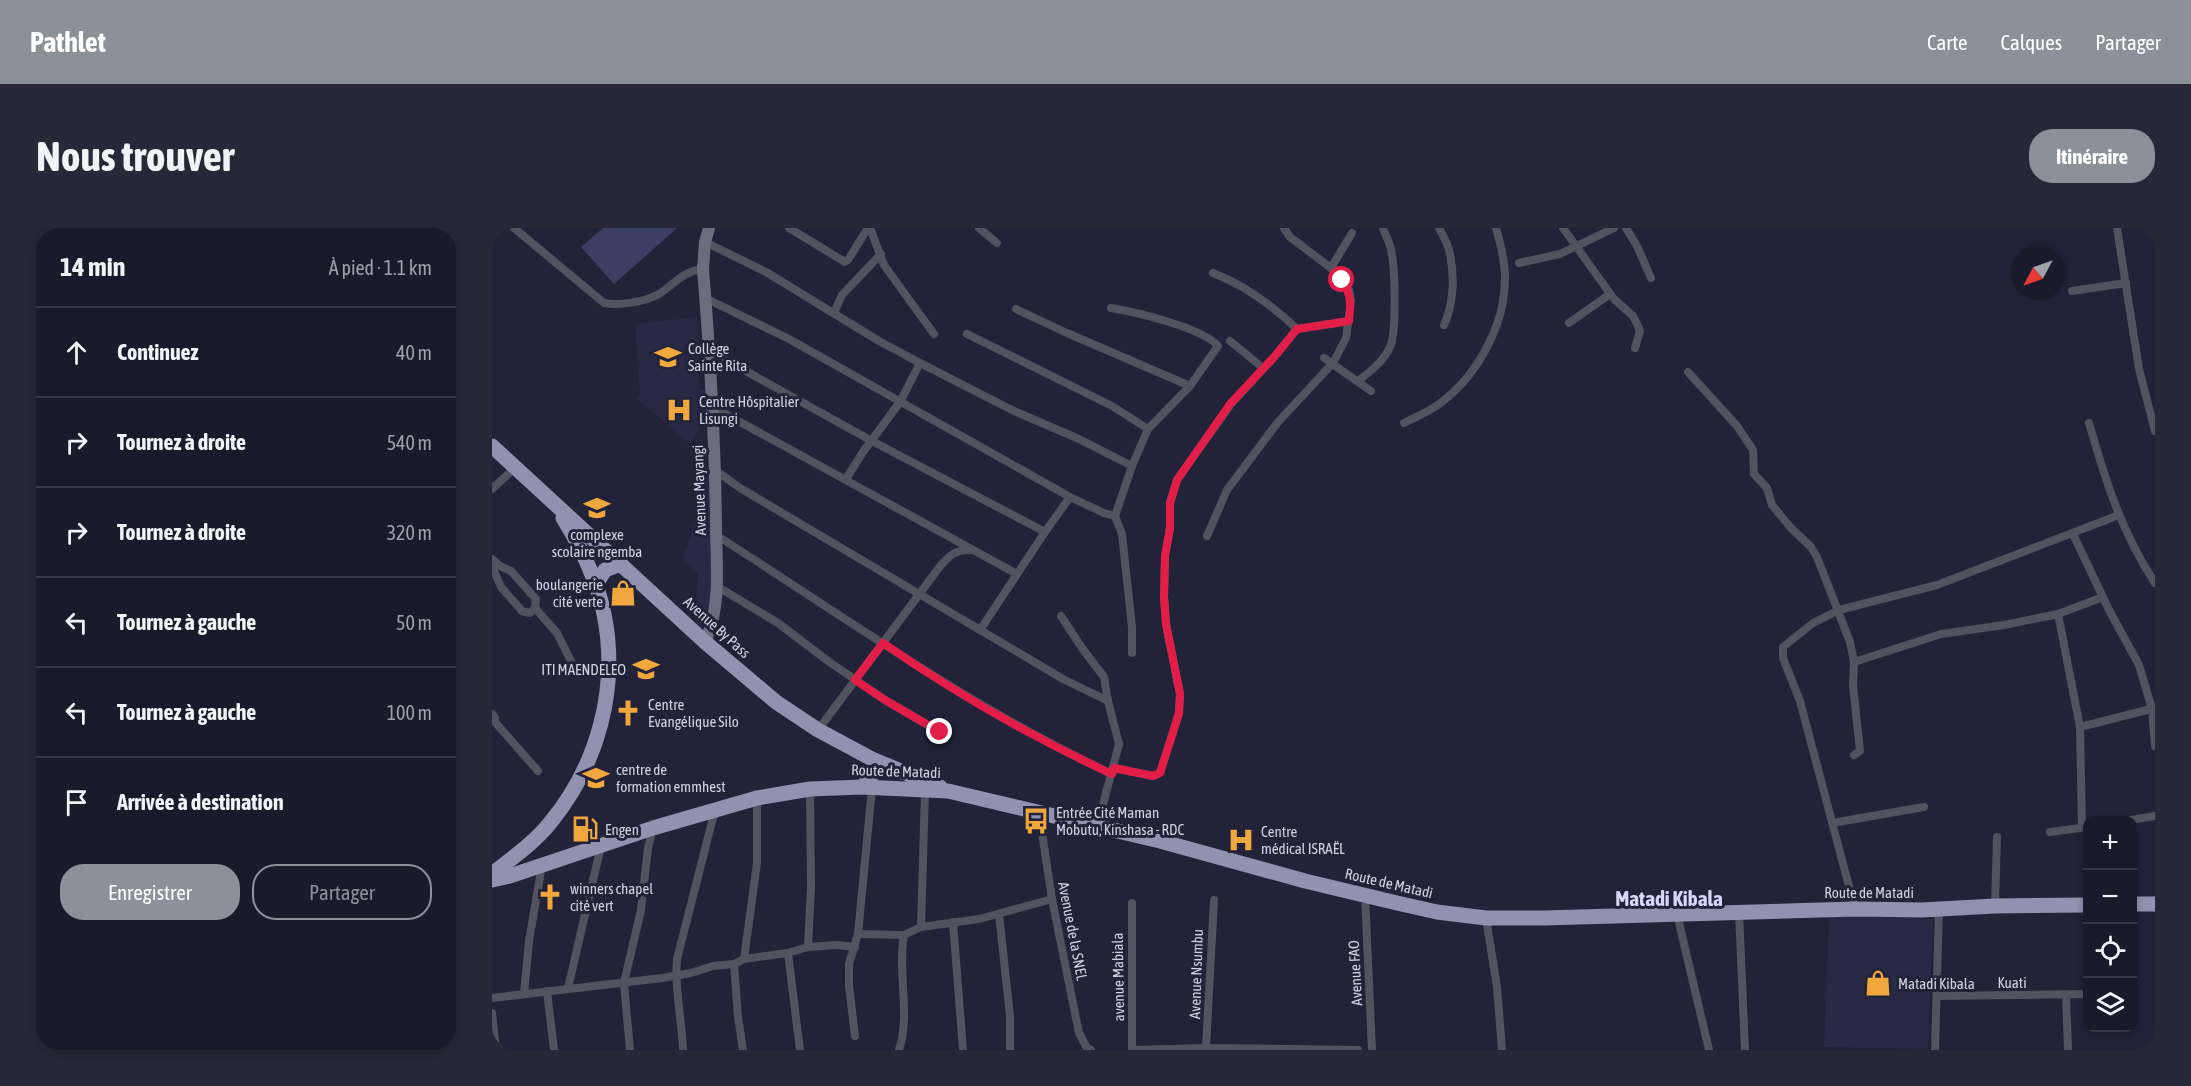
<!DOCTYPE html>
<html lang="fr">
<head>
<meta charset="utf-8">
<style>
	:root { --surface:#1a1a2b; --page:#272737; --text:#f1f3f6; --muted:#9fa1a9; --line:#383847; --accent:#8c9099 }
	body { margin:0; font-family:"Asap Condensed",sans-serif; background:var(--page); color:var(--text) }
	.controls { position:absolute; right:18px; bottom:18px; display:grid; overflow:hidden; border-radius:12px; box-shadow:0 3px 9px #0003 }
	.controls button { width:54px; height:54px; display:grid; place-items:center; padding:0; border:0; border-bottom:2px solid var(--line); background:var(--surface); color:var(--text); font:30px sans-serif }
	.compass { position:absolute; left:1519px; top:18px; width:54px; height:54px; border-radius:50%; background:var(--surface); box-shadow:0 3px 9px #0003; rotate:229deg }
	.stop { position:absolute; width:18px; height:18px; margin:-14px; border:4px solid #e11d48; border-radius:50%; background:#fff }
	.stop.end { background:#e11d48; border-color:#fff; box-shadow:0 2px 6px #0008 }
	.list { margin:0; padding:0; list-style:none }
	h2 { display:flex; justify-content:space-between; align-items:center; height:78px; margin:0; padding:0 24px; font-size:26px }
	h2 small { font-size:20px; font-weight:400; color:var(--muted) }
	.list li { display:grid; grid-template-columns:39px 1fr auto; gap:18px; align-items:center; box-sizing:border-box; height:90px; padding:0 24px; border-top:2px solid var(--line) }
	.list b { display:block; font-size:22px; white-space:nowrap }
	.list em { font-size:20px; font-style:normal; color:var(--muted) }
	.actions { display:flex; gap:12px; padding:18px 24px }
	.actions a { flex:1; padding:14px 0; border:2px solid var(--accent); border-radius:24px; text-align:center; font-size:21px; color:var(--accent) }
	.actions .main { background:var(--accent); color:#fff }
	.icon { flex:none; width:33px; height:33px; fill:none; stroke:currentColor; stroke-width:2; stroke-linecap:round; stroke-linejoin:round }
	.map { position:relative; flex:none; width:1663px; height:822px; overflow:hidden; border-radius:24px }
	header { display:flex; align-items:center; gap:36px; box-sizing:border-box; height:84px; padding:0 30px; background:var(--accent); color:#fff }
	header strong { font-size:28px }
	nav { display:flex; gap:33px; margin-inline-start:auto; font-size:21px }
	.intro { display:flex; align-items:center; justify-content:space-between; box-sizing:border-box; height:144px; padding:0 36px }
	h1 { margin:0; font-size:42px }
	.button { padding:15px 27px; border-radius:24px; background:var(--accent); color:#fff; font-size:21px; font-weight:700 }
	main { display:flex; gap:36px; padding:0 36px }
	aside { flex:1; background:var(--surface); border-radius:24px; box-shadow:0 3px 9px #0003 }
	.map>svg:first-child { display:block }
	.built { fill:#292946 }
	.grass { fill:#3d3e64 }
	.lines { fill:none; stroke-linecap:round; stroke-linejoin:round }
	.street { stroke:#52535f; stroke-width:8 }
	.secondary { stroke:#6b6d7f; stroke-width:12 }
	.highway { stroke:#9092af; stroke-width:15 }
	.route { stroke:#e11d48; stroke-width:8 }
	.labels { text-anchor:middle; dominant-baseline:central; stroke-width:6; stroke-linejoin:round; paint-order:stroke }
	.poi-label { font-size:15px; fill:#d1d3e2; stroke:#222239; text-anchor:start }
	.street-label { font-size:15px; fill:#d1d3e2; stroke:#222239 }
	.district-label { font-size:21px; font-weight:bold; fill:#d6d8f7; stroke:#222239 }
</style>
</head>
<body>
<header>
<strong>Pathlet</strong>
<nav><a>Carte</a><a>Calques</a><a>Partager</a></nav>
</header>
<div class="intro"><h1>Nous trouver</h1><a class="button">Itinéraire</a></div>
<main>
<aside>
<h2>14 min<small>À pied · 1.1 km</small></h2>
<ul class="list">
<li><svg class="icon" aria-label="ahead" viewBox="0 0 24 24"><path d="M12 20V5M6 11l6-6 6 6"/></svg><div><b>Continuez</b></div><em>40 m</em></li>
<li><svg class="icon" aria-label="right" viewBox="0 0 24 24"><path d="M7 20v-9h11M14 6l5 5-5 5"/></svg><div><b>Tournez à droite</b></div><em>540 m</em></li>
<li><svg class="icon" aria-label="right" viewBox="0 0 24 24"><path d="M7 20v-9h11M14 6l5 5-5 5"/></svg><div><b>Tournez à droite</b></div><em>320 m</em></li>
<li><svg class="icon" aria-label="left" viewBox="0 0 24 24"><path d="M17 20v-9H6M10 6l-5 5 5 5"/></svg><div><b>Tournez à gauche</b></div><em>50 m</em></li>
<li><svg class="icon" aria-label="left" viewBox="0 0 24 24"><path d="M17 20v-9H6M10 6l-5 5 5 5"/></svg><div><b>Tournez à gauche</b></div><em>100 m</em></li>
<li><svg class="icon" aria-label="arrive" viewBox="0 0 24 24"><path d="M6 21V4h12l-3 4 3 4H6"/></svg><div><b>Arrivée à destination</b></div></li>
</ul>
<div class="actions"><a class="main">Enregistrer</a><a>Partager</a></div>
</aside>
<div class="map">
<svg width="1663" height="822" viewBox="0 0 1663 822">
	<rect width="100%" height="100%" fill="#222239"/>
	<g class="built">
		<path d="M205,89L208,162H215L216,193H208V202L197,215L145,171L148,167L143,96Z"/>
		<path d="M212,239L220,246L223,359L215,402L203,393L206,345L191,331L202,295Z"/>
		<path d="M1337,688L1441,691L1436,821L1332,819Z"/>
	</g>
	<path class="grass" d="M111,0H185L122,56L89,19Z"/>
	<g class="lines">
		<g class="street">
			<path d="M22,0L112,75C127,78 153,74 167,66C184,55 189,44 211,41"/>
			<path d="M297,0L353,34L356,32L376,0"/>
			<path d="M378,0L392,37L442,106"/>
			<path d="M487,0L505,15"/>
			<path d="M947,0C951,7 955,14 957,22C963,46 962,75 952,97"/>
			<path d="M1071,0L1122,71L1141,88L1145,96L1148,103L1143,120"/>
			<path d="M1134,0L1145,18L1159,50"/>
			<path d="M1625,0L1647,141L1663,203"/>
			<path d="M213,14L274,44L387,113L428,135L522,183L587,211L640,238"/>
			<path d="M1027,35L1068,26L1122,0"/>
			<path d="M839,40L860,5"/>
			<path d="M1580,63L1634,55"/>
			<path d="M213,70L297,111L578,269L612,285L623,288"/>
			<path d="M619,80C644,84 711,100 726,118L698,158L656,201L640,238L623,288L630,306L640,399V425"/>
			<path d="M524,81L575,105L698,158"/>
			<path d="M342,85L350,67L389,26"/>
			<path d="M1077,95L1118,66"/>
			<path d="M805,101L857,93"/>
			<path d="M475,106L620,178L656,201"/>
			<path d="M738,113L771,140"/>
			<path d="M216,122L380,213L553,304"/>
			<path d="M832,130L879,163"/>
			<path d="M1196,144L1245,198L1261,222L1262,246L1275,260L1280,277L1299,300L1319,319L1325,329L1358,414L1362,434L1361,457L1368,523L1362,527"/>
			<path d="M866,153C879,143 891,134 898,119C905,104 903,38 899,22C898,14 893,7 891,0"/>
			<path d="M219,178L525,346"/>
			<path d="M912,195C921,190 932,186 941,180C982,154 1013,100 1013,50C1013,33 1009,17 1004,0"/>
			<path d="M1597,195C1614,254 1629,303 1663,355"/>
			<path d="M223,242L248,260L571,451L616,473"/>
			<path d="M354,251L371,224L408,174L428,135"/>
			<path d="M0,261L24,239"/>
			<path d="M1581,306L1617,382L1647,437L1660,481L1663,518"/>
			<path d="M224,307C354,390 479,480 620,546"/>
			<path d="M715,308L735,262L786,194L841,135L854,110L859,73L857,62L839,40L798,9L792,0"/>
			<path d="M0,331L8,338L19,343L44,371L43,380L38,385L30,383L9,359L0,338"/>
			<path d="M226,359L286,395L336,433L393,472L448,504"/>
			<path d="M43,380L65,405L83,441"/>
			<path d="M1566,386L1588,499L1590,599"/>
			<path d="M569,388L590,420L612,449L616,473L627,516L605,599"/>
			<path d="M488,402L553,304L578,269"/>
			<path d="M1362,434L1449,406L1512,397L1566,386L1611,369"/>
			<path d="M0,486L3,490L2,493L46,543"/>
			<path d="M1588,499L1663,480"/>
			<path d="M326,502L449,337C458,327 465,321 478,322"/>
			<path d="M622,540L661,548L668,545L687,485L688,466L674,396L672,369L673,328L678,300V275L685,252L739,176L783,128L805,101C781,78 752,57 721,45"/>
			<path d="M547,585L560,671L587,805L595,820L599,822"/>
			<path d="M1639,592L1663,588"/>
			<path d="M1340,595L1432,579"/>
			<path d="M1558,604L1596,599"/>
			<path d="M873,667L880,822"/>
			<path d="M640,675V822"/>
			<path d="M1503,678L1505,609"/>
			<path d="M1363,681L1308,473L1291,430V419L1321,395L1347,382L1445,357L1627,287"/>
			<path d="M1247,684L1253,822"/>
			<path d="M507,686L518,788V822"/>
			<path d="M1185,686L1217,822"/>
			<path d="M994,690L1005,759L1010,822"/>
			<path d="M461,694L471,822"/>
			<path d="M429,699L433,563"/>
			<path d="M366,706L412,707L429,699L487,691L560,671"/>
			<path d="M316,719L319,658L318,561"/>
			<path d="M296,725L308,822"/>
			<path d="M252,731L265,635V570"/>
			<path d="M242,736L246,789L251,822"/>
			<path d="M76,760L109,618"/>
			<path d="M55,763L62,822"/>
			<path d="M32,766L37,713L50,637"/>
			<path d="M1574,767L1576,822"/>
			<path d="M1445,768L1596,766"/>
			<path d="M0,770L170,750L199,745L221,738L242,736L252,731L296,725L316,719L345,717L363,719"/>
			<path d="M0,785L4,822"/>
			<path d="M363,808L357,758V736L366,706L380,560"/>
			<path d="M714,820L722,672"/>
			<path d="M138,822L132,755L149,682L156,620L161,600"/>
			<path d="M191,822C190,792 182,759 185,731L223,582"/>
			<path d="M407,822C419,786 405,745 412,707"/>
			<path d="M640,822L714,820L866,822"/>
			<path d="M1443,822L1447,680"/>
		</g>
		<path class="secondary" d="M213,414C230,376 224,337 224,297C223,212 218,126 211,41L213,14L217,0"/>
		<g class="highway">
			<path d="M0,218L213,414L284,474L326,502L382,532L448,559"/>
			<path d="M104,356L113,342L129,336"/>
			<path d="M370,559C378,551 383,544 382,532"/>
			<path d="M0,646C20,630 42,615 58,595C106,537 127,460 112,386C105,352 89,319 71,290"/>
			<path d="M0,652L18,648L161,600L265,570L318,561L370,559L456,563L668,613L813,653L905,675L945,684L994,690H1052L1363,681L1430,682L1503,678L1596,677"/>
			<path d="M1640,676H1663"/>
		</g>
	</g>
	<g class="lines">
		<path class="route" d="M448,504L393,472L363,452L391,415C463,465 540,509 620,546L622,540L661,548L668,545L687,485L688,466L674,396L672,369L673,328L678,300V275L685,252L738,176L783,128L805,101L857,93C859,76 859,66 850,52"/>
	</g>
	<defs>
		<g id="school-bare" transform="scale(2.07)"><path d="M0-5L7-2L0 1L-7-2ZM-4 1L0 2.5L4 1V4Q0 6-4 4Z" fill="#efa73e" stroke="#222239" stroke-width="2.5" paint-order="stroke"/></g>
		<g id="hospital-bare" transform="scale(2.07)"><path d="M-5-5h3v3.5h4V-5h3V5h-3V1.5h-4V5h-3Z" fill="#efa73e" stroke="#222239" stroke-width="2.5" paint-order="stroke"/></g>
		<g id="shop-bare" transform="scale(2.07)"><path d="M-5-2.5h2.3a2.7 3.5 0 0 1 5.4 0H5L5.5 6h-11ZM-1.5-2.5h3a1.5 2.3 0 0 0-3 0Z" fill="#efa73e" stroke="#222239" stroke-width="2.5" paint-order="stroke"/></g>
		<g id="church-bare" transform="scale(2.07)"><path d="M-1.2-6h2.4v3.5h3.3v2.4h-3.3V6h-2.4V-.1h-3.3v-2.4h3.3Z" fill="#efa73e" stroke="#222239" stroke-width="2.5" paint-order="stroke"/></g>
		<g id="bus-bare" transform="scale(2.07)"><path d="M-5-6H5V4H4V6H2V4H-2V6H-4V4H-5ZM-3.5-4V0h7V-4ZM-3.5 1.2v1.5H-2V1.2ZM2 1.2v1.5H3.5V1.2Z" fill="#efa73e" stroke="#222239" stroke-width="2.5" paint-order="stroke"/></g>
		<g id="fuel-bare" transform="scale(2.07)"><path d="M-5.5-6h7V0h2V4h1.3V-2.5L3-4.5l.8-.8L6-3V5H2.5V1h-1V6h-7ZM-4.2-4.7v3.2H.2V-4.7Z" fill="#efa73e" stroke="#222239" stroke-width="2.5" paint-order="stroke"/></g>
	</defs>
	<g fill-rule="evenodd">
		<use href="#school-bare" x="176" y="129"/>
		<use href="#hospital-bare" x="187" y="182"/>
		<use href="#school-bare" x="105" y="280"/>
		<use href="#shop-bare" x="131" y="365"/>
		<use href="#school-bare" x="154" y="441"/>
		<use href="#church-bare" x="136" y="485"/>
		<use href="#school-bare" x="104" y="550"/>
		<use href="#bus-bare" x="544" y="593"/>
		<use href="#fuel-bare" x="93" y="601"/>
		<use href="#hospital-bare" x="749" y="612"/>
		<use href="#church-bare" x="58" y="669"/>
		<use href="#shop-bare" x="1386" y="755"/>
	</g>
	<g class="labels">
		<g class="poi-label">
			<text x="196" y="120">Collège<tspan x="196" dy="17">Sainte Rita</tspan></text>
			<text x="207" y="173">Centre Hôspitalier<tspan x="207" dy="17">Lisungi</tspan></text>
			<text x="105" y="306" text-anchor="middle">complexe<tspan x="105" dy="17">scolaire ngemba</tspan></text>
			<text x="111" y="356" text-anchor="end">boulangerie<tspan x="111" dy="17">cité verte</tspan></text>
			<text x="134" y="441" text-anchor="end">ITI MAENDELEO</text>
			<text x="156" y="476">Centre<tspan x="156" dy="17">Evangélique Silo</tspan></text>
			<text x="124" y="541">centre de<tspan x="124" dy="17">formation emmhest</tspan></text>
			<text x="564" y="584">Entrée Cité Maman<tspan x="564" dy="17">Mobutu, Kinshasa - RDC</tspan></text>
			<text x="113" y="601">Engen</text>
			<text x="769" y="603">Centre<tspan x="769" dy="17">médical ISRAËL</tspan></text>
			<text x="78" y="660">winners chapel<tspan x="78" dy="17">cité vert</tspan></text>
			<text x="1406" y="755">Matadi Kibala</text>
		</g>
		<g class="street-label">
			<text transform="translate(207 262) rotate(-92)">Avenue Mayangi</text>
			<text transform="translate(225 399) rotate(42)">Avenue By Pass</text>
			<text transform="translate(404 543) rotate(2)">Route de Matadi</text>
			<text transform="translate(897 655) rotate(13)">Route de Matadi</text>
			<text x="1377" y="664">Route de Matadi</text>
			<text transform="translate(581 703) rotate(79)">Avenue de la SNEL</text>
			<text transform="translate(863 745) rotate(-93)">Avenue FAO</text>
			<text transform="translate(704 746) rotate(-88)">Avenue Nsumbu</text>
			<text transform="translate(626 749) rotate(-91)">avenue Mabiala</text>
			<text x="1520" y="754">Kuati</text>
		</g>
		<g class="district-label">
			<text x="1177" y="670">Matadi Kibala</text>
		</g>
	</g>
</svg>
<div class="controls">
<button>+</button>
<button>−</button>
<button><svg class="icon" aria-label="locate" viewBox="0 0 24 24"><circle cx="12" cy="12" r="6"/><path d="M12 2v4M12 18v4M2 12h4M18 12h4"/></svg></button>
<button><svg class="icon" aria-label="layers" viewBox="0 0 24 24"><path d="M12 4l9 5-9 5-9-5zM3 14l9 5 9-5"/></svg></button>
</div>
<svg class="compass" viewBox="-18 -18 36 36"><path d="M0-13l5 13h-10z" fill="#e53935"/><path d="M0 13l5-13h-10z" fill="#9fa1a9"/></svg>
<div class="stop" style="left:850px;top:52px"></div>
<div class="stop end" style="left:448px;top:504px"></div>
</div>
</main>
</body>
</html>
